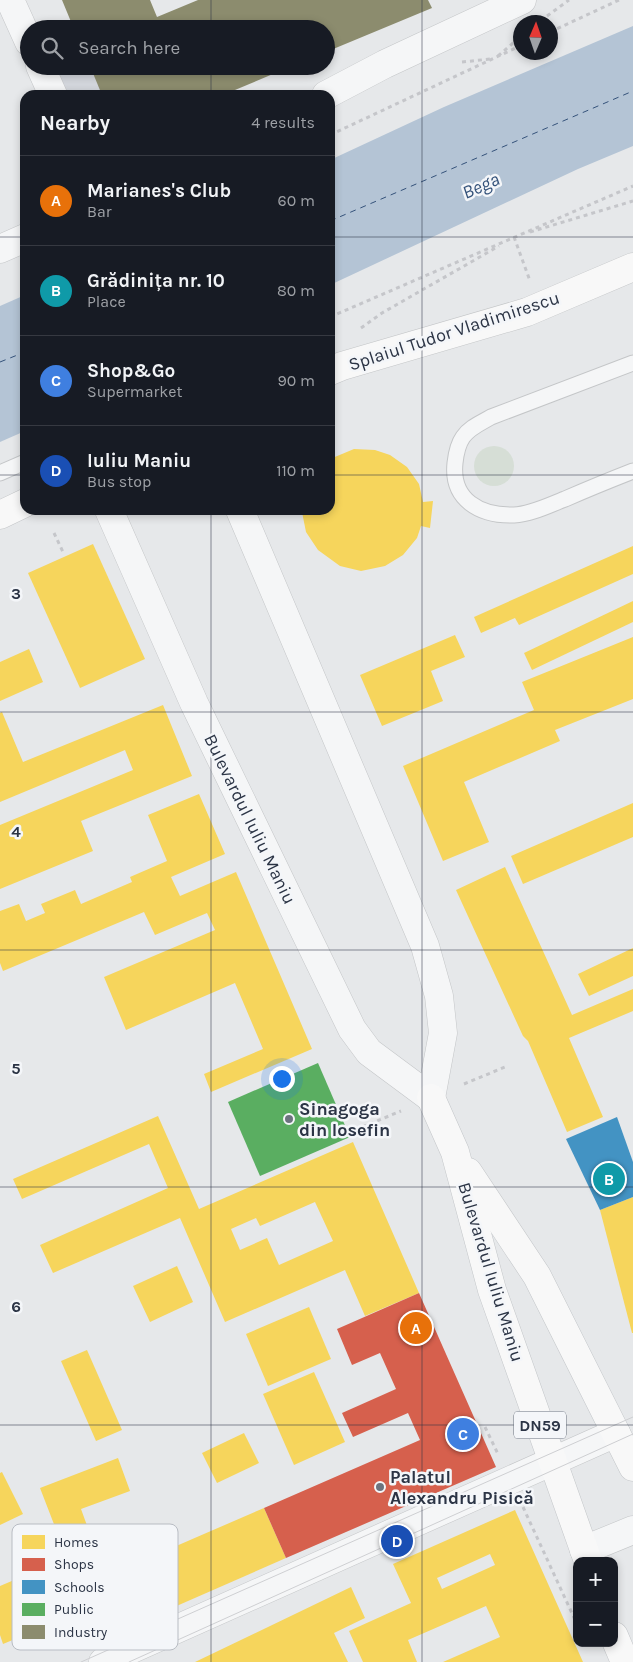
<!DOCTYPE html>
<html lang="en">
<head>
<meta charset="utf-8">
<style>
	:root { --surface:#171b24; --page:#242831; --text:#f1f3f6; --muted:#9ea1a6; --line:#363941; --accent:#0f766e }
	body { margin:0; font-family:Karla,sans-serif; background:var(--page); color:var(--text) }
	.controls { position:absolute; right:15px; bottom:15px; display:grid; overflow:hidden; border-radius:10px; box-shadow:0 2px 8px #0003 }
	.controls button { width:45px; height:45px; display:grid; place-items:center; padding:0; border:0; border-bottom:1px solid var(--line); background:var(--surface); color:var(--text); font:25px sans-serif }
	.compass { position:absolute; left:513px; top:15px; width:45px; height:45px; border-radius:50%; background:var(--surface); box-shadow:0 2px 8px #0003; rotate:2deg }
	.you { position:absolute; left:281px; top:1078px; width:18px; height:18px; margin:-12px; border:4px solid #fff; border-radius:50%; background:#1a73e8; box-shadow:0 0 0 8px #1a73e833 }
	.badge { display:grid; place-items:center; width:32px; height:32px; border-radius:50%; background:var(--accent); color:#fff; font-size:16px; font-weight:700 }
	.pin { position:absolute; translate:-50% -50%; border:2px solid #fff; box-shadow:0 1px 5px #0006 }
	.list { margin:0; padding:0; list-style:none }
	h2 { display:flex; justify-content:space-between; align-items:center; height:65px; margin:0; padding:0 20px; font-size:21px }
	h2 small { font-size:16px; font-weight:400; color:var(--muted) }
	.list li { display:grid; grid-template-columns:32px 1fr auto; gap:15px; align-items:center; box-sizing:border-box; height:90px; padding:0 20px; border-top:1px solid var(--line) }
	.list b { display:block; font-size:19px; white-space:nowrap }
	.list p { margin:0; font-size:16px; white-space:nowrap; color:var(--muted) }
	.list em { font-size:16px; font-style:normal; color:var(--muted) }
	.icon { flex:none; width:28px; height:28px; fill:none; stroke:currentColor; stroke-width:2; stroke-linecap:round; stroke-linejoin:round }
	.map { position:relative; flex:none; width:633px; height:1662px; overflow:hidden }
	.search { position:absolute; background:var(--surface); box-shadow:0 2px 8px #0003; left:20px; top:20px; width:315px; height:55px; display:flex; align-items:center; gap:12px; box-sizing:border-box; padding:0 18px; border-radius:28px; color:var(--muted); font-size:19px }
	.panel { position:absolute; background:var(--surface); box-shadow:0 2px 8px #0003; left:20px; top:90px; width:315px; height:425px; border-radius:15px }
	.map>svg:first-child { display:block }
	.built { fill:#d4d7dd }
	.green { fill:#d6ded6 }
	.water { fill:#b4c4d5 }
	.homes { fill:#f6d55c; fill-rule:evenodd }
	.shops { fill:#d6604d }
	.schools { fill:#4393c3 }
	.public { fill:#5aae61 }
	.industry { fill:#8c8c6e }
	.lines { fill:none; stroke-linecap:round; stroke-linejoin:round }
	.ferry { stroke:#34527a; stroke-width:1; stroke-dasharray:6 5; stroke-linecap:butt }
	.lane-casing { stroke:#c4c6c8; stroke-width:17 }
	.street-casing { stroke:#c4c6c8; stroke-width:29 }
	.secondary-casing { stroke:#c4c6c8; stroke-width:29 }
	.primary-casing { stroke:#c2c5c8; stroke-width:29 }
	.path { stroke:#c5c6ca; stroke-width:3; stroke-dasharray:4 4; stroke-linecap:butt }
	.lane { stroke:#f5f6f7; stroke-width:15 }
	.street { stroke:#f5f6f7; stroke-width:28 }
	.secondary { stroke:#f8f8f8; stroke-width:28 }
	.primary { stroke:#f8f8f8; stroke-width:28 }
	.tram { stroke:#cecfd2; stroke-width:1 }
	.grid { fill:none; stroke:#2b3445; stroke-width:1; stroke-opacity:0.55 }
	.poi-dot { fill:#6c737f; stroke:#f4f6f9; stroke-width:2 }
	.labels { text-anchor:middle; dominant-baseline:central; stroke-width:5; stroke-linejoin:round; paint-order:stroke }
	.shield { fill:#f4f6f9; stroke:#676e7b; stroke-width:1 }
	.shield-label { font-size:16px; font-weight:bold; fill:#2b3445 }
	.street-label { font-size:18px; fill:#2b3445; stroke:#f4f6f9 }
	.poi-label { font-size:18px; font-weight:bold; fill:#2b3445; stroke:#f4f6f9; text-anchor:start }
	.water-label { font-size:19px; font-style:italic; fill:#34527a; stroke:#f4f6f9 }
	.key { fill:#f4f6f9; stroke:#b8bcc3; stroke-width:1 }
	.key-label { font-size:14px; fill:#2b3445 }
	.grid-label { font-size:16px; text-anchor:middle; font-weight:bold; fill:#2b3445; stroke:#f4f6f9; stroke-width:5; stroke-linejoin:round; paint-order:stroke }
</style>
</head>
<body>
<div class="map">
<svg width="633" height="1662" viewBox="0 0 633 1662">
	<rect width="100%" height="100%" fill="#e6e8ea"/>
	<path class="built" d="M42,66H274L209,95H56Z"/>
	<circle class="green" cx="494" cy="466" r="20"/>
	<g class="water">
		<path d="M633,26V146L578,169L330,285V160L444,107Z"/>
		<path d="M25,295V431L0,442V306Z"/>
	</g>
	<g class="homes">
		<path d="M354,449L375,450L390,455L407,467L419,484L423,502L433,501L430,528L421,526L417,538L403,555L385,566L361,571L340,566L318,550L306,532L302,512V510H330V459Z"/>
		<path d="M93,544L145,659L80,688L28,573Z"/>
		<path d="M633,546V574L519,625L515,618L481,633L474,617Z"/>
		<path d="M633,601V622L532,670L524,653Z"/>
		<path d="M455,635L465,657L431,671L443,701L382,726L360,675Z"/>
		<path d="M633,637V699L555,730L560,741L464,782L489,842L443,861L403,766L534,710L522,682Z"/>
		<path d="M29,649L43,682L0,701V662Z"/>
		<path d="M163,705L192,776L81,821L93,851L0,889V825L133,770L125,750L0,802V713L2,712L23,762Z"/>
		<path d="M199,794L225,854L171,877L180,896L236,872L312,1049L211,1092L204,1074L263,1049L235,983L126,1030L104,977L215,930L207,913L155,935L144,912L3,971L0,963V911L19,904L26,921L45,913L41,904L75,890L81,904L132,882L130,877L167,861L148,815Z"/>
		<path d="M633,803V837L523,884L511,856Z"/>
		<path d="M505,867L572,1015L633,989V1011L569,1038L603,1117L567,1132L528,1041L523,1036L456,890Z"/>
		<path d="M633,948V976L589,996L578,974Z"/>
		<path d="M158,1116L199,1209L353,1142L419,1293L365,1316L345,1270L225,1322L180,1218L53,1273L40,1245L168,1188L149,1144L22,1199L13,1179ZM315,1202L333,1241L279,1265L267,1238L240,1250L231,1229L256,1218L260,1226Z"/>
		<path d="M633,1197V1333H632L600,1210Z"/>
		<path d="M177,1266L193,1302L150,1322L133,1286Z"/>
		<path d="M309,1307L331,1359L268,1386L246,1334Z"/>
		<path d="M87,1350L122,1430L96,1441L61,1361Z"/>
		<path d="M314,1372L345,1442L294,1465L263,1394Z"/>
		<path d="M244,1433L259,1463L217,1483L202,1453Z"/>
		<path d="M118,1458L130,1491L81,1509L97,1553L69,1563L40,1488Z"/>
		<path d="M2,1472L23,1514L0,1525V1473Z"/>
		<path d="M264,1508L286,1558L92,1643L70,1592Z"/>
		<path d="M515,1510L583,1662H443L500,1637L486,1606L408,1640L417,1662H363L349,1631L411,1603L393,1564ZM490,1554L495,1565L442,1589L437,1578Z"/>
		<path d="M40,1569L61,1620L3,1644L0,1635V1586Z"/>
		<path d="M351,1587L365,1618L334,1633L348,1662H195Z"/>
	</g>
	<path class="shops" d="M419,1293L496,1467L286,1558L264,1508L420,1440L408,1413L353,1437L342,1413L396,1389L380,1353L352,1365L337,1329Z"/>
	<path class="schools" d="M617,1117L633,1162V1197L600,1210L566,1139Z"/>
	<path class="public" d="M318,1063L350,1137L260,1176L228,1102Z"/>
	<g class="industry">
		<path d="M62,0H150L157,17L198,0H428L432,8L326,52V29H74Z"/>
		<path d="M90,66H292L223,95H102Z"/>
	</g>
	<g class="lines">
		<g class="ferry">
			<path d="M330,221L633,91"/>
			<path d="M0,362L25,352"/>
		</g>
		<g class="lane-casing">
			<g id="lane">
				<path d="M633,363L491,417C481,423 470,427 463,437C458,444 456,454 455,463C451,500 480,516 514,515C532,514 549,505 565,499C588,489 610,480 633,471"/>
				<path d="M0,473L25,462"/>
			</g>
		</g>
		<g class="street-casing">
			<g id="street">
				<path d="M10,0L29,42"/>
				<path d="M40,66L53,95"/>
				<path d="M326,95L385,64L522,0"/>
				<path d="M0,249L25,238"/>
				<path d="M109,510L194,703L352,1029L369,1052L431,1098L443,1033L439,996L425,946L240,510"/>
				<path d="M584,1550L633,1530"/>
				<path d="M103,1662L616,1433"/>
			</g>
		</g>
		<g class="secondary-casing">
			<g id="secondary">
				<path d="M330,371L342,366L527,312L633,267"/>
				<path d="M0,515L25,503"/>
			</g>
		</g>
		<g class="primary-casing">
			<g id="primary">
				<path d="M431,1098L455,1152L492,1290L588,1561"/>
				<path d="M468,1172L537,1276L633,1467"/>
				<path d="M614,1636L625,1662"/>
			</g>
		</g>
		<g class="path">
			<path d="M547,16L569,0"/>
			<path d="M550,32L619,0"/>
			<path d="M498,56L520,37"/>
			<path d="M462,62L490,59"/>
			<path d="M330,135L520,46"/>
			<path d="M530,232L633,201"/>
			<path d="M514,237L530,281"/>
			<path d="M330,317L633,186"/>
			<path d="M361,328L382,313L499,246"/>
			<path d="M54,533L63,552"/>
			<path d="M464,1084L505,1067"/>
			<path d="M355,1130L401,1111"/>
			<path d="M485,1427L498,1454"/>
			<path d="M523,1507L576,1622"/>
		</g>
		<use href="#lane" class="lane"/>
		<use href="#street" class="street"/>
		<use href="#secondary" class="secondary"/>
		<use href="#primary" class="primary"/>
		<g class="tram">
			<path d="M81,1662L633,1417"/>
			<path d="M129,1662L633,1434"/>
		</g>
	</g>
	<path class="grid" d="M211,0V29M422,0V1662M211,66V95M0,237H25M330,237H633M0,475H25M330,475H633M211,510V1662M0,712H633M0,950H633M0,1187H633M0,1425H633"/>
	<g class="poi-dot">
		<circle cx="289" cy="1119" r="5"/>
		<circle cx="380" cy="1487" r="5"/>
	</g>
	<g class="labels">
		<rect class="shield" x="514" y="1411.5" width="52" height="27" rx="4"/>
		<g class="shield-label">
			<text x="540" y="1425">DN59</text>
		</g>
		<g class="street-label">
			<text transform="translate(454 331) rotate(-18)">Splaiul Tudor Vladimirescu</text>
			<text transform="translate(250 819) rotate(64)">Bulevardul Iuliu Maniu</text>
			<text transform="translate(491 1272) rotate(73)">Bulevardul Iuliu Maniu</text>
		</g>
		<g class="poi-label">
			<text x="299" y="1109">Sinagoga<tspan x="299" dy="21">din Iosefin</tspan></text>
			<text x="390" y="1477">Palatul<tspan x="390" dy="21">Alexandru Pisică</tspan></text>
		</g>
		<g class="water-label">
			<text transform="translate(481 186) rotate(-24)">Bega</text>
		</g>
	</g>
	<rect x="12" y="1524" width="166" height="126" rx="8" class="key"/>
	<rect x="22" y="1535" width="23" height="14" fill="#f6d55c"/>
	<rect x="22" y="1558" width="23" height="13" fill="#d6604d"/>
	<rect x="22" y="1580" width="23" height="14" fill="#4393c3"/>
	<rect x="22" y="1603" width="23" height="13" fill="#5aae61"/>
	<rect x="22" y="1625" width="23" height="14" fill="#8c8c6e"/>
	<g class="key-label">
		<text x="54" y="1547">Homes</text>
		<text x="54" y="1569">Shops</text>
		<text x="54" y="1592">Schools</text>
		<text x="54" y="1614">Public</text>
		<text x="54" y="1637">Industry</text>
	</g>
	<g class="grid-label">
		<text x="16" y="599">3</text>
		<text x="16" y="837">4</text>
		<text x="16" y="1074">5</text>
		<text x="16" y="1312">6</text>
	</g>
</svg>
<div class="controls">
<button>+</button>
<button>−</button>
</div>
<svg class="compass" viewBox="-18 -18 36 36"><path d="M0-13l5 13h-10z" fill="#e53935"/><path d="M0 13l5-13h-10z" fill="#9ea1a6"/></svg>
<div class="you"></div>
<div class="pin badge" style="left:416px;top:1328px;background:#e8710a">A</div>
<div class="pin badge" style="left:609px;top:1179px;background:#0f9aa8">B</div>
<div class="pin badge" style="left:463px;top:1434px;background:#3f7fe0">C</div>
<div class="pin badge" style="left:397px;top:1541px;background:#1a4fb4">D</div>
<div class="search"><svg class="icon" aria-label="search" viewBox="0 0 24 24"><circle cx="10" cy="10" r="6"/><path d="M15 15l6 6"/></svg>Search here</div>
<section class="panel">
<h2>Nearby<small>4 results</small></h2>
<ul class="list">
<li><span class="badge" style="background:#e8710a">A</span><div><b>Marianes's Club</b><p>Bar</p></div><em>60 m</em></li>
<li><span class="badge" style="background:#0f9aa8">B</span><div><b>Grădinița nr. 10</b><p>Place</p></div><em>80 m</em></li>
<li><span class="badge" style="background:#3f7fe0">C</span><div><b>Shop&amp;Go</b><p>Supermarket</p></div><em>90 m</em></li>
<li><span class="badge" style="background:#1a4fb4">D</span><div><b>Iuliu Maniu</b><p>Bus stop</p></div><em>110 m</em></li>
</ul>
</section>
</div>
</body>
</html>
